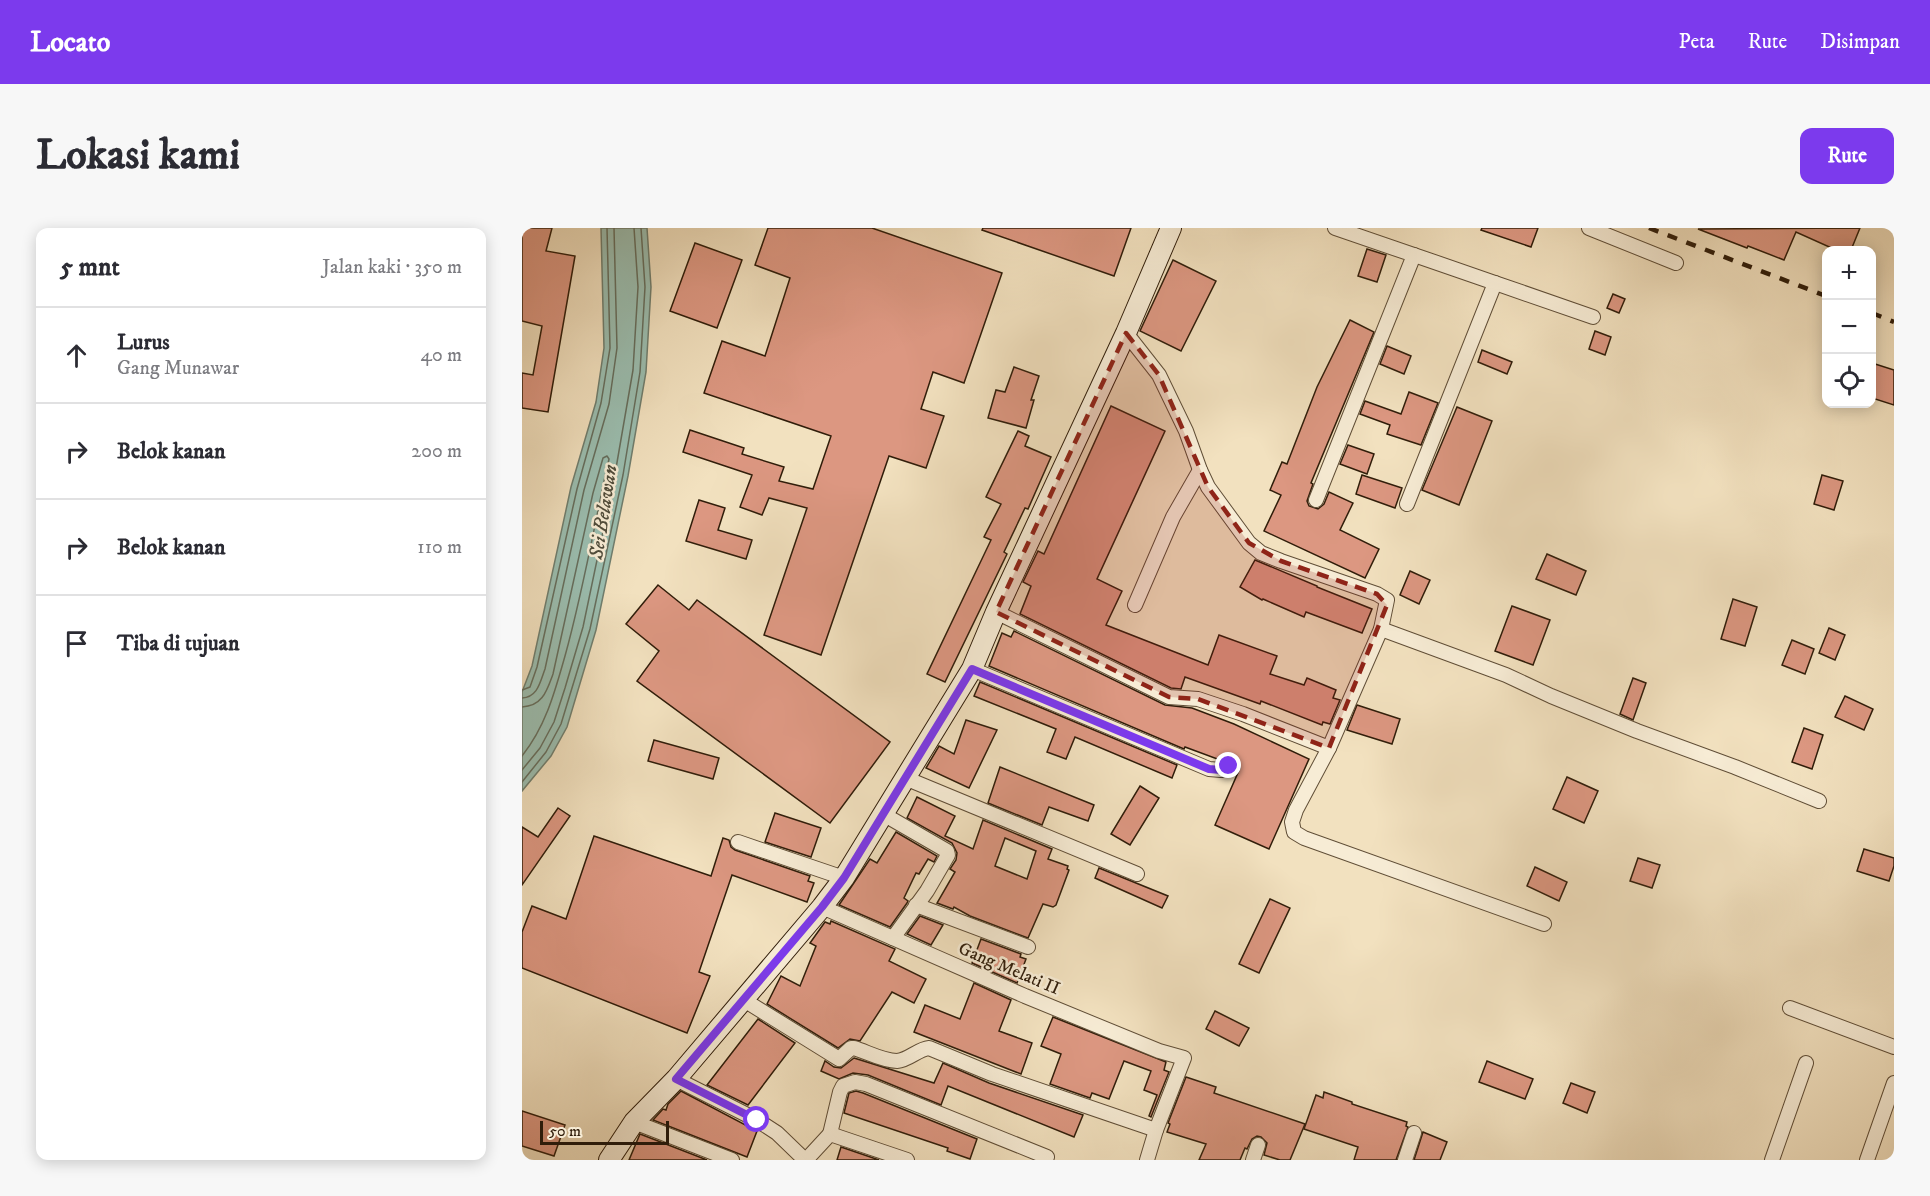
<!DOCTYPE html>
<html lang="id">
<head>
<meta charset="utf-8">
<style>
	:root { --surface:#fff; --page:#f7f7f7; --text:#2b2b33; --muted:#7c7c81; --line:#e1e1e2; --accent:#7c3aed }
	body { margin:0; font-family:"IM FELL DW Pica",serif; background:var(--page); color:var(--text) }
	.controls { position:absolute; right:18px; top:18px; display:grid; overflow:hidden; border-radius:12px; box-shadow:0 3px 15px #0003 }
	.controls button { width:54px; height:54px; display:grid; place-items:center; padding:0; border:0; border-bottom:2px solid var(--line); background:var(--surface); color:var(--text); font:30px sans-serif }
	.scale { position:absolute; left:18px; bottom:15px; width:129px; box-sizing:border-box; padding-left:6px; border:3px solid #301d0a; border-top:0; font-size:16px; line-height:21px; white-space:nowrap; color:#301d0a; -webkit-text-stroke:4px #f7ecd5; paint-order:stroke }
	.stop { position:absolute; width:18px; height:18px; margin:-14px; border:4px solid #7c3aed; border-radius:50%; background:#fff }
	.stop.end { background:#7c3aed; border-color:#fff; box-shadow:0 2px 6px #0008 }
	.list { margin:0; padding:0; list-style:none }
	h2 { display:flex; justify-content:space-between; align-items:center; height:78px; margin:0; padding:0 24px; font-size:26px }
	h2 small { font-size:20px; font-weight:400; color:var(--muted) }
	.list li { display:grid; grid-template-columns:39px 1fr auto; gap:18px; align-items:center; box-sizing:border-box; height:96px; padding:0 24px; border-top:2px solid var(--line) }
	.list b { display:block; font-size:22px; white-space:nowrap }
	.list p { margin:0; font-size:20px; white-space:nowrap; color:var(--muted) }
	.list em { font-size:20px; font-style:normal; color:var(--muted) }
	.icon { flex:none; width:33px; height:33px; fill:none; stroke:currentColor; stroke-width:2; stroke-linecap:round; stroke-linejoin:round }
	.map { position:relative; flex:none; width:1372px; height:932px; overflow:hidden; border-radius:12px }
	header { display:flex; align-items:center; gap:36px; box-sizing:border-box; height:84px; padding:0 30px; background:var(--accent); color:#fff }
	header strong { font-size:28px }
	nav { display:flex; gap:33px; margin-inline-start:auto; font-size:21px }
	.intro { display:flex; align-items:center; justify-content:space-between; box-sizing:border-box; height:144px; padding:0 36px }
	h1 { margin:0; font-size:42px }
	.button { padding:15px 27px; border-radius:12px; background:var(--accent); color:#fff; font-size:21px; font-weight:700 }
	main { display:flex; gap:36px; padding:0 36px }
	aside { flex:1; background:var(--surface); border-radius:12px; box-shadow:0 3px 15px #0003 }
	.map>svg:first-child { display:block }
	.water { fill:#9bbeb0; stroke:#707e6e; stroke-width:1.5 }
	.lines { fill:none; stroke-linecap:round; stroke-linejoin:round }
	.shore { stroke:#666e5d; stroke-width:1.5 }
	.building { fill:#dc9781; stroke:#301d0a; stroke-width:1.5; fill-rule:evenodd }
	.street-casing { stroke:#604e37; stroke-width:16 }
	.secondary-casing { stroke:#301d0a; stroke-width:22 }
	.street { stroke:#f7ecd5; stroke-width:14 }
	.secondary { stroke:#f7ecd5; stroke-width:20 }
	.rail { stroke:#301d0a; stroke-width:4.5; stroke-dasharray:10 10; stroke-linecap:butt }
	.route { stroke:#7c3aed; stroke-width:8 }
	.marked { fill:#8f2418; fill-opacity:0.2; stroke:#8f2418; stroke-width:4.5; stroke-dasharray:12 8; stroke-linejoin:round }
	.labels { text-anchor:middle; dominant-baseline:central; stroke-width:5; stroke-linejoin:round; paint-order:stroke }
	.street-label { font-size:18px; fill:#301d0a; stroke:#f7ecd5 }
	.water-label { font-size:20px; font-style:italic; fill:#504d3c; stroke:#f7ecd5 }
</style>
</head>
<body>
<header>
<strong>Locato</strong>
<nav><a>Peta</a><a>Rute</a><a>Disimpan</a></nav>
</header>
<div class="intro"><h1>Lokasi kami</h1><a class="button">Rute</a></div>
<main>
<aside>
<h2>5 mnt<small>Jalan kaki · 350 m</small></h2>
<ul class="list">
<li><svg class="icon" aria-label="ahead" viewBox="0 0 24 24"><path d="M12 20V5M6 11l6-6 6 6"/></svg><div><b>Lurus</b><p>Gang Munawar</p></div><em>40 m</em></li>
<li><svg class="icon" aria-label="right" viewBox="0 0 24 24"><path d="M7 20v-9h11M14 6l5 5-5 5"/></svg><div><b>Belok kanan</b></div><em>200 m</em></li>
<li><svg class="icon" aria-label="right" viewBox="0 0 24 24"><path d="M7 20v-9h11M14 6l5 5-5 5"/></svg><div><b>Belok kanan</b></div><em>110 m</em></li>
<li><svg class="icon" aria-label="arrive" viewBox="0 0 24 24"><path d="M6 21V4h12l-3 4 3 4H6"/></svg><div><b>Tiba di tujuan</b></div></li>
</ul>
</aside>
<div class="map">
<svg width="1372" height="932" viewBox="0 0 1372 932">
	<rect width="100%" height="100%" fill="#f2e1bf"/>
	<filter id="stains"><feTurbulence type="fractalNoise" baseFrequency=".00333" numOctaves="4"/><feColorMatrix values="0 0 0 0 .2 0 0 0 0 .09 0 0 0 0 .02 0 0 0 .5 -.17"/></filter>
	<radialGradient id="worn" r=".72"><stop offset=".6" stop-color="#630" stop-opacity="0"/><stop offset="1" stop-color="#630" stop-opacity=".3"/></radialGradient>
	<path class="water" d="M79,0H125L129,59L124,144L106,248L74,402L45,499L29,528L0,563V464L10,438L49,259L74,174L82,120Z"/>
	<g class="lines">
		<g class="shore">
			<path d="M0,462L8,459L15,439L55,261L79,175L88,120L85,0"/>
			<path d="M0,470C16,469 18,454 23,441L62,262L87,176L95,120L92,0"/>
			<path d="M0,479C21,478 25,462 31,446L71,265L81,230L85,228L87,231L84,244C71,305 60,367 43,428C33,463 24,498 0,528"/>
			<path d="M0,542L18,520L32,494L43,460L61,399L93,246L111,142L116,59L112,0"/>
			<path d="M0,554L24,524L39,496L68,401L101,247L118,144L123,59L119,0"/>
		</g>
	</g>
	<g class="building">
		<path d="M0,0H30L24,23L53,28L26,184L0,180V145L11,147L20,98L0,93Z"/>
		<path d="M246,0H350L480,45L442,155L411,144L399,181L422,188L404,240L367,228L299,427L242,407L285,280L247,270L240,287L218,279L230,247L161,224L168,202L222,220L220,226L262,239L257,253L291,261L309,208L182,165L200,113L243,128L268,50L233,37Z"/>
		<path d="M461,0H609L592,48L460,2Z"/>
		<path d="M960,0H1016L1009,19L959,2Z"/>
		<path d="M1338,0L1329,22H1314L1274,4L1262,32L1226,18L1225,20L1176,1Z"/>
		<path d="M173,15L220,32L195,100L148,83Z"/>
		<path d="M845,21L864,27L855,54L836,48Z"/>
		<path d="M651,32L694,53L659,123L618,103Z"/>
		<path d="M1091,66L1103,71L1097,85L1085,80Z"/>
		<path d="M828,92L852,104L789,255L791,256L785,273L787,278L796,281L802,276L807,264L831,275L818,302L857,321L843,350L742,303L759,267L748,262L760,234L765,236L795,159Z"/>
		<path d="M1073,103L1089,109L1083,127L1067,121Z"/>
		<path d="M865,118L889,128L882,146L858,136Z"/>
		<path d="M960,122L990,134L985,146L956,134Z"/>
		<path d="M1350,135L1372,142V177L1350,170Z"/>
		<path d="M492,139L517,148L509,172H512L504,200L466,190L474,162L483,164Z"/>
		<path d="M887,164L916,175L899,217L865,206L868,197L838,186L843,173L879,186Z"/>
		<path d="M589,178L643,203L575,351L600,363L584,397L686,437L697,407L755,428L748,446L782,457L785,450L814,462L811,470L818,472L808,496L801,494L800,497L739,473L738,476L663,449L659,461L649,460L498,386L509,358L501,354L516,323L522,326Z"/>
		<path d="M935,179L970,193L937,277L900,262Z"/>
		<path d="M496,203L507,208L503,218L529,229L506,281L503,280L482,324L485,326L423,454L405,446L469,312L462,309L479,276L464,269Z"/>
		<path d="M826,217L852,226L845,246L818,236Z"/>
		<path d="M840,247L880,260L873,280L834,266Z"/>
		<path d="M1300,247L1321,253L1312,282L1292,276Z"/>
		<path d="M177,272L203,280L196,302L230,312L224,331L164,313Z"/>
		<path d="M1025,326L1064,343L1054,367L1014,351Z"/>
		<path d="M733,332L795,358V359L850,381L840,405L784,384L782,389L741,371L740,372L718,359Z"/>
		<path d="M888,343L908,352L897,376L878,367Z"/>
		<path d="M136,357L167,382L175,372L368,514L308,595L115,453L137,423L104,396Z"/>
		<path d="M1211,371L1235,379L1223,418L1199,411Z"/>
		<path d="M990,378L1028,392L1011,437L973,423Z"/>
		<path d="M1307,400L1323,407L1313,432L1297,425Z"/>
		<path d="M492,403L643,477L670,480L712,496L787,531L747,621L693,597L718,540L712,531L707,529L698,532L663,519L662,521L467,438L480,405L489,409Z"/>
		<path d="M1270,412L1292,421L1283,446L1260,437Z"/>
		<path d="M1111,450L1124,455L1111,492L1098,486Z"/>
		<path d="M458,454L655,537L650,550L553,509L544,531L525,524L534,501L452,468Z"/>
		<path d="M1323,468L1351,481L1342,502L1313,489Z"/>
		<path d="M835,477L878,491L870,516L825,502Z"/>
		<path d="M444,492L475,502L447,560L404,540L417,518L432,526Z"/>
		<path d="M1282,500L1301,507L1290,541L1270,534Z"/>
		<path d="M132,512L197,530L191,551L126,533Z"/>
		<path d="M478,539L572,577L566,593L527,579L520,597L466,575Z"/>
		<path d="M1045,549L1076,563L1062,595L1031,581Z"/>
		<path d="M618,558L637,570L608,617L589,606Z"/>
		<path d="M395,569L433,588L423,608L451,621L461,592L530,621L526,631L546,638L545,641L547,642L534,677L531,679L521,676L506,710L448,688L432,679L431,681L415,675L433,644L428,641L434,632L435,625L430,615L385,590ZM483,610L514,623L505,651L473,638Z"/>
		<path d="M36,580L48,588L0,657V599L16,609Z"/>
		<path d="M253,585L299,600L289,629L243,614Z"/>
		<path d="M374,604L415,628L412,634L406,631L397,646L394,645L382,670L386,673L385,675L368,699L317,677L348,631L355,635Z"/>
		<path d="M72,608L189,648L201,610L207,612L209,619L213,622L288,648L286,653L292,655L285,674L210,647L177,744L188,748L165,805L0,740V704L10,678L44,691Z"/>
		<path d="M1342,621L1372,630V638L1367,653L1335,643Z"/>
		<path d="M1116,630L1138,637L1130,660L1108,653Z"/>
		<path d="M1013,639L1045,654L1037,673L1005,658Z"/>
		<path d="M577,640L646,668L640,680L573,650Z"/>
		<path d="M748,671L768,680L737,745L717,736Z"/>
		<path d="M398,688L421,697L409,717L385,706Z"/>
		<path d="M309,693L373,721L367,733L404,751L392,775L370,764L338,813L328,811L316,820L245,776L259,748L278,758L294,718L288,715L303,694L308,696Z"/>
		<path d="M459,711L499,726L498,729L504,731L495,755L450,735Z"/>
		<path d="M452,755L489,772L477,803L510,815L499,846L392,804L403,777L438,791Z"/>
		<path d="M693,783L727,800L717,818L684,801Z"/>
		<path d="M531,789L644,834L642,842L647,844L629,889L627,888L635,867L622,862L629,843L602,833L587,871L570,865L568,870L528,856L539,826L519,818Z"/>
		<path d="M236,791L273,815L226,877L185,857Z"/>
		<path d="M332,830L412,855L421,835L467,855L561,887L552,909L426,858L419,877L346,847L331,845L317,851L299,843L303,833L312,839L319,840Z"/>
		<path d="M965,833L1011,851L1003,871L957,854Z"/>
		<path d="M664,849L694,859L692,865L783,896L768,932H758L742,927L745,915L739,909L735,908L730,911L725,921L723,920L718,932H677L684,916L645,904L648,896L646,895Z"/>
		<path d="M1049,855L1073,864L1065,885L1041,875Z"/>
		<path d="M159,863L235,903L225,929L131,892L141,881L144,882L146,876Z"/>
		<path d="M334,863L341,865L455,911L448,931L425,923L426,920L322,885L327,865Z"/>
		<path d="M802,864L830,874V876L885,894L884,898L886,899L874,932H832L836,919L782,901L794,867L801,870Z"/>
		<path d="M0,883L43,897L32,928L0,918Z"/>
		<path d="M901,904L925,914L918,932H892Z"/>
		<path d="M118,906L185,932H107Z"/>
		<path d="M319,919L357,932H315Z"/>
	</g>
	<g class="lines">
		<g class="street-casing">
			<g id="street">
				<path d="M1067,0L1154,35"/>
				<path d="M973,55L1071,89"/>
				<path d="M794,272L892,27L813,0"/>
				<path d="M885,276L973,55L892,27"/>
				<path d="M613,377L651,289L678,242"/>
				<path d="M474,384L647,469L676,471L721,486L807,520L859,401L865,372L855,366L759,333L739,325L727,315L686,259L678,242L664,203L637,147L604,105"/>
				<path d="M859,401L984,447L1029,468L1115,503L1213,539L1297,573"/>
				<path d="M450,441L687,541L699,542L707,538"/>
				<path d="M807,520L774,582L770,594L772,604L782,610L1022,696"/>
				<path d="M383,550L615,646"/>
				<path d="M361,586L425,623L426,627L405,663L371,710"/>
				<path d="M216,614L322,650"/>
				<path d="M394,677L506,719"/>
				<path d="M300,679L503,768L637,823L662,830L634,902L625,932"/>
				<path d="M222,772L317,831L329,820H332C345,824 361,833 375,833C387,832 396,821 407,820L470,846L634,902"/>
				<path d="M1268,780L1372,819"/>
				<path d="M154,851L235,892L255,905L283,932"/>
				<path d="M112,894L210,932"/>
				<path d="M308,906L318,864L321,858L333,854L344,856L525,929"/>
				<path d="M284,932L308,906L385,932"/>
				<path d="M731,932L736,917"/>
				<path d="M883,932L892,905"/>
				<path d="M1250,932L1284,835"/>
				<path d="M1345,932L1372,855"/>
			</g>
		</g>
		<g class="secondary-casing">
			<path id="secondary" d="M87,932L112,894L154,851L300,679L322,650L450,441L474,384L604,105L649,0"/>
		</g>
		<use href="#street" class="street"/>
		<use href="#secondary" class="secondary"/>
		<g class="rail">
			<path d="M1127,0L1304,68"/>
			<path d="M1350,85L1372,94"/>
		</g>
	</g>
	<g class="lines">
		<path class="route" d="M235,892L154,851L300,679L322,650L450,441L687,541L699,542L707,538"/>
	</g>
	<path class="marked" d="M604,105L637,147L686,259L727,315L759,333L855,366L865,377L807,520L676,471L647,469L474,384Z"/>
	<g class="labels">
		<g class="street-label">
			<text transform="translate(487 741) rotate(23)">Gang Melati II</text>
		</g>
		<g class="water-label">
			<text transform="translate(82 284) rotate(-81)">Sei Belawan</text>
		</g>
	</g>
	<rect width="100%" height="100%" filter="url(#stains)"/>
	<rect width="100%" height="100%" fill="url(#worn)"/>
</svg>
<div class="controls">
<button>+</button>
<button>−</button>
<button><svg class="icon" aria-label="locate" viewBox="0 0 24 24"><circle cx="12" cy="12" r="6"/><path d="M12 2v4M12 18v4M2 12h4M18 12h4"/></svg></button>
</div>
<div class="scale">50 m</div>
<div class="stop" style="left:235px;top:892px"></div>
<div class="stop end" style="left:707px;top:538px"></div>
</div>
</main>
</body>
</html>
